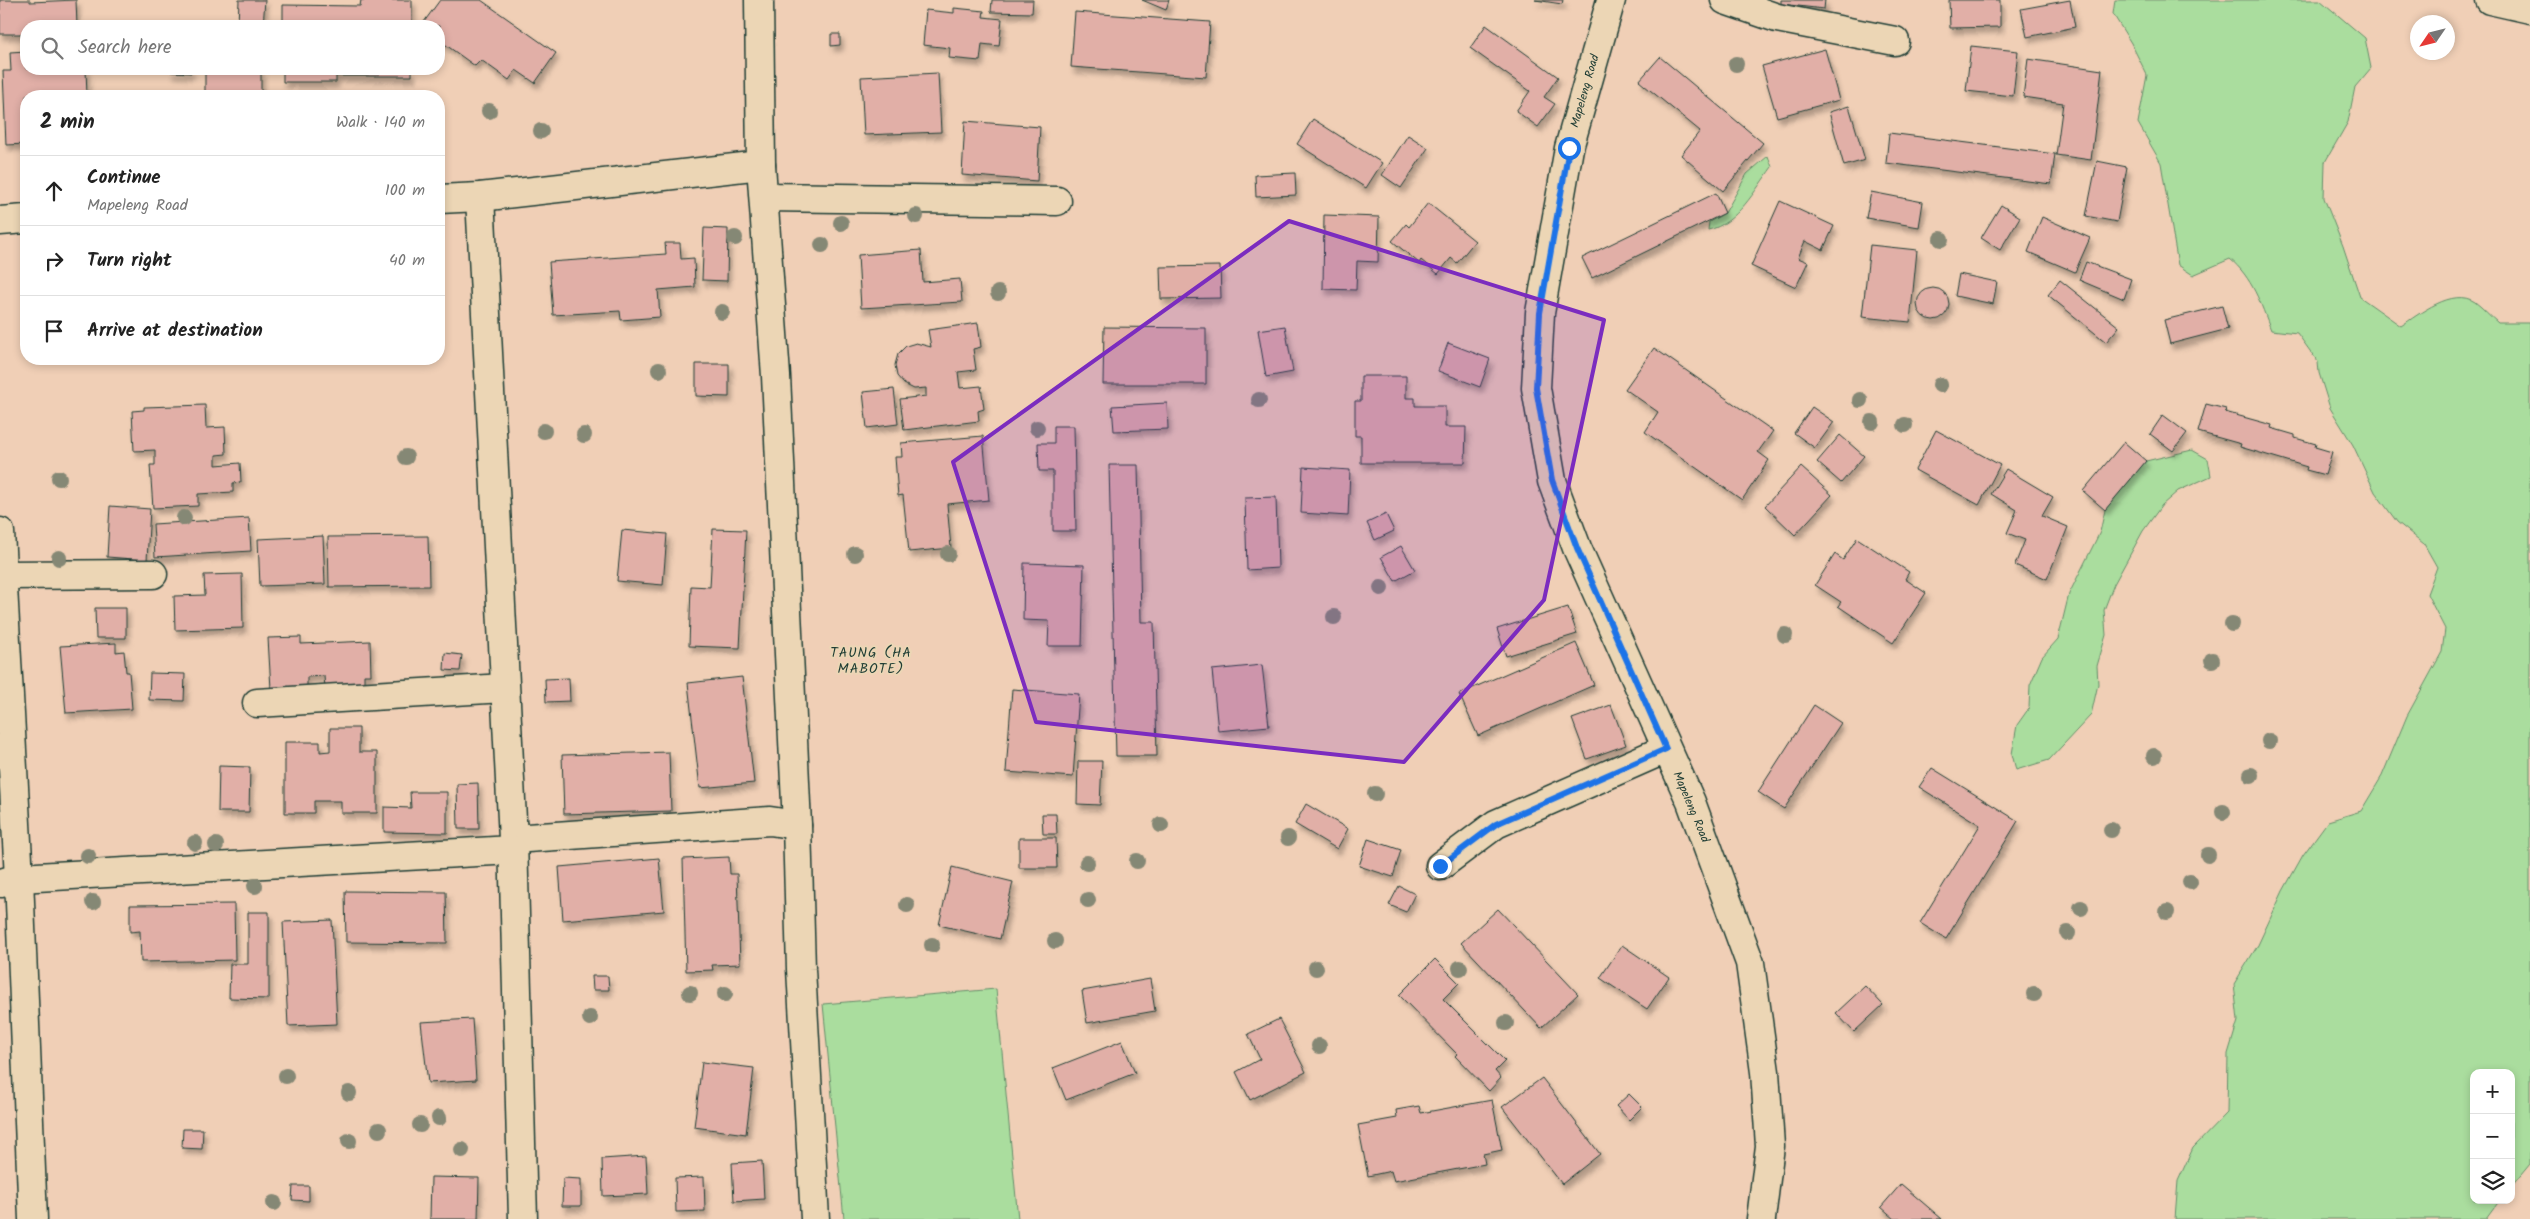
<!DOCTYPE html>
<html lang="en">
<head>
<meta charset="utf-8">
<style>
	:root { --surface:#fff; --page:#f6f6f6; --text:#222; --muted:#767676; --line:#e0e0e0 }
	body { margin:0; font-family:Kalam,sans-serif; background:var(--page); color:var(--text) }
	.controls { position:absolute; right:15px; bottom:15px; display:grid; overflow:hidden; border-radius:10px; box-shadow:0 2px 8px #0003 }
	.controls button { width:45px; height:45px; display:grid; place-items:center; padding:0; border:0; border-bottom:1px solid var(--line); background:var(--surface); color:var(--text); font:25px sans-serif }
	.compass { position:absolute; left:2410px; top:15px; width:45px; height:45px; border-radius:50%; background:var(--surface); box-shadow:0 2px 8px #0003; rotate:235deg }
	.stop { position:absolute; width:15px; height:15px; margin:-11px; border:4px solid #1a73e8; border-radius:50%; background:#fff }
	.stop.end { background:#1a73e8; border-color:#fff; box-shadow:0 1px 5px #0008 }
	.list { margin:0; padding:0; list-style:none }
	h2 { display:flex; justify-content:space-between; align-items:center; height:65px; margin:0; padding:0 20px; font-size:21px }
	h2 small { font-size:16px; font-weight:400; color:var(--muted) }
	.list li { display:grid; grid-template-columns:32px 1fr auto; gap:15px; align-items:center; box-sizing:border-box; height:70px; padding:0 20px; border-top:1px solid var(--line) }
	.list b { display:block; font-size:19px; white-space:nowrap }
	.list p { margin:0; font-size:16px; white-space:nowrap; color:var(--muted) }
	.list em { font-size:16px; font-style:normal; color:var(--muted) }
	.icon { flex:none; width:28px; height:28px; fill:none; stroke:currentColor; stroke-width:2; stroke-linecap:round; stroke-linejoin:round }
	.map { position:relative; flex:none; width:2530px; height:1219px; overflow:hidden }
	.search { position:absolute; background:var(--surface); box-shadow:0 2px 8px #0003; left:20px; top:20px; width:425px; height:55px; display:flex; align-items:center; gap:12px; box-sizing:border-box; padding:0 18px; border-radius:20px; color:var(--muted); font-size:19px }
	.panel { position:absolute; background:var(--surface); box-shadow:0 2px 8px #0003; left:20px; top:90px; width:425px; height:275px; border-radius:20px }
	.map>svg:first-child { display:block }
	.green { fill:#aadd9e; stroke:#648d69 }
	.building { fill:#e1afa7; stroke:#1f3d34; filter:url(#shadow) }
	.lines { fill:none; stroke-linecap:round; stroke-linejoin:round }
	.minor-casing { stroke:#1f3d34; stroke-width:31 }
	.minor { stroke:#ecd6b5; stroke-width:28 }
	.tree { fill:#858875 }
	.route { stroke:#1a73e8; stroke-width:6 }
	.marked { fill:#7b2cbf; fill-opacity:0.2; stroke:#7b2cbf; stroke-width:4; stroke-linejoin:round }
	.labels { text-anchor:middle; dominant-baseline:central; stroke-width:4; stroke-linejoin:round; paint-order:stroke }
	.street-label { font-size:12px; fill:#1f3d34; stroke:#ecd6b5 }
	.neighbourhood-label { font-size:14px; letter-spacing:1px; fill:#1f3d34; stroke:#ecd6b5 }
</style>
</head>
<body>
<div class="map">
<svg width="2530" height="1219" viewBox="0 0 2530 1219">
	<defs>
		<filter id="shadow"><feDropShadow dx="3" dy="5.5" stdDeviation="2.5" flood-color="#0004"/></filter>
	</defs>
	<rect width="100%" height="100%" fill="#f0cfb6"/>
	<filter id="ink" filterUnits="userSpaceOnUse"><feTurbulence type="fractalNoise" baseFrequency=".02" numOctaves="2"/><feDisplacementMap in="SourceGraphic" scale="10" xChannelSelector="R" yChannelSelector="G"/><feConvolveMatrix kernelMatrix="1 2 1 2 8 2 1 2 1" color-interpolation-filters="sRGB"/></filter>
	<g filter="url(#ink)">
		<g class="green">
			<path d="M2115,0H2320L2365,38L2371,68L2355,87L2348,122L2325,162L2324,198L2343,246L2360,297L2401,326C2419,314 2453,287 2475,302C2483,308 2491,317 2498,323H2530V1164L2511,1187V1073H2474V1200H2500L2486,1219H2175L2178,1181L2193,1148L2227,1113L2228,1054L2238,1021L2234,984L2258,945L2283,891L2303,855L2328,821L2361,811L2382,776L2407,716L2442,652L2445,629L2427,594L2437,567L2424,544L2397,522L2375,492L2353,445L2330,408L2319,373L2318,362L2297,333L2271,330C2261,304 2252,277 2230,259L2193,275L2178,265L2161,163L2138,123L2147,75L2131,43L2113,14Z"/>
			<path d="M1768,156L1772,167C1755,190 1737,224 1708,230L1709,222L1725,213L1747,174Z"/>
			<path d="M2192,450L2208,459L2211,476L2178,491L2162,505L2143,531L2114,584L2104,610L2106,635L2097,666L2098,684L2091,715L2049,760L2016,770L2012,754L2017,725L2029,708L2030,685L2042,657L2058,639L2069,594L2100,532L2105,510L2146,461Z"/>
			<path d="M996,989L1018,1219H844L823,1004Z"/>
		</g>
		<g class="building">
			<path d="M0,0H30V2L76,0L77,26H26V34H0Z"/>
			<path d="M239,0H265L263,26H238Z"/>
			<path d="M361,0H412V26H283V5L360,6Z"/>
			<path d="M440,0H481L556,53L535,83L516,70L509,80L481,60L475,66L439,40V26H421Z"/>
			<path d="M992,0H1033L1032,13L991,12Z"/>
			<path d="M1142,0H1169L1166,10Z"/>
			<path d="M1535,0H1563L1562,4Z"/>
			<path d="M1781,0H1825L1824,9L1781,4Z"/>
			<path d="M1949,0H2000V27L1950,28Z"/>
			<path d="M2070,0L2075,27L2027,37L2021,9Z"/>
			<path d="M954,8L984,11L983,17L1002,19L999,46L982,44L980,61L949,58L950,48L923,45L926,10L954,13Z"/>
			<path d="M1075,12L1210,22L1206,77L1071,67Z"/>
			<path d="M1486,25L1558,77L1544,97L1555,104L1538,127L1516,111L1530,91L1470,48Z"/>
			<path d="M831,34H840V45L831,46Z"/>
			<path d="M1971,46L2018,51L2013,96L1966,91Z"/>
			<path d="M1825,49L1839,100L1777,117L1762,66Z"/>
			<path d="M26,51V69H86L87,96H26V144L6,145L3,71H11L10,52Z"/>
			<path d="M1660,57L1763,143L1723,191L1681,155L1700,131L1639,81Z"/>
			<path d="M2028,59L2102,70L2091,160L2056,155L2063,103L2023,97Z"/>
			<path d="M171,69H191V73L171,72Z"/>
			<rect x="205" y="69" width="56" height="27"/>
			<path d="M283,69H412V76H336V82H283Z"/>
			<path d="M938,73L941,132L864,135L861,77Z"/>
			<path d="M1849,106L1865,160L1844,166L1829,112Z"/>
			<path d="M1313,119L1382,163L1366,188L1297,144Z"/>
			<path d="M965,121L1040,127L1037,181L962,175Z"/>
			<path d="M1889,133L2055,154L2051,184L1886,163Z"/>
			<path d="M1408,135L1428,148L1401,188L1382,175Z"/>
			<path d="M2097,161L2127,167L2117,222L2086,216Z"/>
			<path d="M1295,173L1296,195L1256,197L1255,175Z"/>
			<path d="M1871,192L1923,202L1919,227L1866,218Z"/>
			<path d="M1716,193L1725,213L1592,278L1582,258Z"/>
			<path d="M1780,201L1834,226L1823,250L1805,241L1798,258L1808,262L1796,287L1751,266Z"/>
			<path d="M1428,203L1475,241L1457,263L1451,258L1438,274L1421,260L1419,263L1392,241L1406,224L1409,227Z"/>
			<path d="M2001,205L2020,217L2000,250L1981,238Z"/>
			<path d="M1324,215L1379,217L1378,262L1357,261L1356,290L1323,289Z"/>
			<path d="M2042,217L2090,238L2075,272L2028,252Z"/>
			<path d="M704,228L728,229L727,281L702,280Z"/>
			<path d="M665,243H680L681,259L694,258L695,287L658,290L660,317L621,320L620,311L553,315L549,262L666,254Z"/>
			<path d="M1870,245L1917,250L1910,322L1862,317Z"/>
			<path d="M921,250L923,282L960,279L962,302L861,308L858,255Z"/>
			<path d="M2086,262L2131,279L2124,299L2079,280Z"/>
			<path d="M1220,266L1221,298L1161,299L1160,267Z"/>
			<path d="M1959,274L1997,282L1993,304L1955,296Z"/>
			<path d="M2060,280L2119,327L2106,342L2048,295Z"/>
			<circle cx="1933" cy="304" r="16"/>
			<path d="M2222,306L2228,329L2170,344L2164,320Z"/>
			<path d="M978,323L981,347L973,349L976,370L958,372L960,388L981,386L984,409L978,411L979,421L904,430L900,399L926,396V388L914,389L904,384L897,376L895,365L898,354L906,346L916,343L931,347L928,330Z"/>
			<path d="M1285,326L1293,372L1266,377L1258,330Z"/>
			<path d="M1104,327L1206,328V384H1103Z"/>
			<path d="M1448,343L1490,359L1480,387L1438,371Z"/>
			<path d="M1654,348L1773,431L1758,452L1769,460L1742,500L1645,432L1658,412L1625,389Z"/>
			<path d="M696,364H729V397L696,396Z"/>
			<path d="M1361,376H1406V398H1415V406H1445V427H1466L1465,463H1361V436H1355V401H1361Z"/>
			<path d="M894,389L898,424L867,428L863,392Z"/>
			<path d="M1167,403L1168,429L1114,431L1112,406Z"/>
			<path d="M2206,404L2226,409L2225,412L2272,425L2271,428L2295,435V438L2316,444L2315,447L2332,452L2325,475L2306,470L2307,467L2284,460L2240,447L2241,444L2198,432Z"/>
			<path d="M205,405L206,428L225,427L226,454L216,455V465L240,463L241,482L233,483V492L198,494V506L153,508L150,465H155V450L134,451L132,411L144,410V407Z"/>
			<path d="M1812,407L1834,422L1815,448L1794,433Z"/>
			<path d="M2163,415L2187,433L2173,451L2150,434Z"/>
			<path d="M1054,426H1074L1076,531H1053V471H1039L1038,443H1054Z"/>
			<path d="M1936,430L2000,465L1979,505L1915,470Z"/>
			<path d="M1840,435L1864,456L1841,483L1817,462Z"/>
			<path d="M983,436L989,500L947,504L951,548L909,552L903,495L898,496L895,457H902L901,443Z"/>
			<path d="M2124,442L2146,461L2105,510L2083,491Z"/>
			<path d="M1109,465H1138L1141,622H1154L1157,756H1116Z"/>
			<path d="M1303,467L1350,470L1348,516L1301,513Z"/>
			<path d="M1801,467L1832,495L1795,535L1765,506Z"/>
			<path d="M2006,469L2053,497L2042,516L2068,527L2047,579L2015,565L2025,540L2007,533L2017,510L1991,494Z"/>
			<path d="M1276,497L1278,568L1247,570L1245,498Z"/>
			<path d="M110,506L150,509L147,560L107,557Z"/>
			<path d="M1386,514L1394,531L1375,540L1367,523Z"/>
			<path d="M249,518L251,551L155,557L153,524Z"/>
			<path d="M713,529L746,530L740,648L689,646L691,586L710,587Z"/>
			<path d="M622,530L667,534L663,585L617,581Z"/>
			<path d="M323,536L325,584L260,586L258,539Z"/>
			<path d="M428,536L429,586L329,587L328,537Z"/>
			<path d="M1857,538L1909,572L1905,579L1926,593L1893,643L1838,606L1841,602L1815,585L1835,554L1843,560Z"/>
			<path d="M1401,546L1415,570L1395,581L1381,557Z"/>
			<path d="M1024,563L1084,565L1082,646H1048L1049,621L1023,620Z"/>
			<path d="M242,574L243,628L175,630L174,596L205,595L204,575Z"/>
			<path d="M1568,607L1577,634L1506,656L1497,629Z"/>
			<path d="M95,608H126V638H96Z"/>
			<path d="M301,637V644L370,641L371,675H364V686L325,688L324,676L307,677V688L271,689L268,638Z"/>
			<path d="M116,643V652L124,651L126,672H129L132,709L66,713L60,646Z"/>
			<path d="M1576,643L1594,685L1478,736L1459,694Z"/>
			<path d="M445,653L462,655L460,671L444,670Z"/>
			<path d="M1262,665L1269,726L1218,731L1212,670Z"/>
			<path d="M150,673L185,674L184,701L149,700Z"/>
			<path d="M742,677L754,783L700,788L688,683Z"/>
			<path d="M569,678L570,701L546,702L545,679Z"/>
			<path d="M1012,689L1079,694L1073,777L1006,772Z"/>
			<path d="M1611,705L1626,745L1587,759L1572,719Z"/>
			<path d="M1814,705L1841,723L1784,809L1758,792Z"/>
			<path d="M330,728H359V752H377V813H341V801H314V813H285V742H320V752L330,751Z"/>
			<path d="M669,752L671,811L564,814L562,755Z"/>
			<path d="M1078,761H1102L1100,805L1077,804Z"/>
			<path d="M219,766L250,767L249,812H218Z"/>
			<path d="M1932,768L2018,821L1946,939L1920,923L1980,825L1919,787Z"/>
			<path d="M478,783L479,829H458L457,784Z"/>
			<path d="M410,792H447V833L384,832V807L411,808Z"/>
			<path d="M1306,804L1348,829L1337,849L1295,824Z"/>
			<path d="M1042,814H1056L1057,834H1043Z"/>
			<path d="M1019,838H1056L1057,868H1019Z"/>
			<path d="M1368,839L1401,850L1393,877L1359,866Z"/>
			<path d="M729,857L730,874H737L740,964L712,965L713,970L686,971L683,859Z"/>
			<path d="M659,858L664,911L563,920L559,867Z"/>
			<path d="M952,867L1013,882L1000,939L939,925Z"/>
			<path d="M1399,886L1415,894L1406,912L1389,905Z"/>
			<path d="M345,891L446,892L447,943L346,942Z"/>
			<path d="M234,904L235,960L141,962L140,931L130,932V905Z"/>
			<path d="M1498,909L1578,994L1541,1028L1461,943Z"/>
			<path d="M248,912H269V999L229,998L230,964H248Z"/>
			<path d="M332,920L337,1024L288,1026L283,922Z"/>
			<path d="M1622,945L1669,977L1647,1009L1600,978Z"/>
			<path d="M1435,959L1459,983L1443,999L1505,1061L1495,1071L1501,1078L1489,1091L1455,1056L1457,1054L1399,995Z"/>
			<path d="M592,976H608L609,990H593Z"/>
			<path d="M1150,979L1155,1011L1087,1023L1082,991Z"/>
			<path d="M1865,986L1883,1005L1854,1032L1836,1013Z"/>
			<path d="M472,1019L476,1080L428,1083L421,1022Z"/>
			<path d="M1279,1019L1306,1072L1250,1100L1236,1072L1260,1059L1248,1034Z"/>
			<path d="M1122,1041L1135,1073L1066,1100L1053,1068Z"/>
			<path d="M702,1062L754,1068L746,1134L694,1127Z"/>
			<path d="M1542,1078L1600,1154L1562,1184L1502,1107Z"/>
			<path d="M1629,1094L1642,1107L1629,1120L1616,1106Z"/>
			<path d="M1492,1100L1502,1150L1483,1154L1485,1164L1394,1181L1391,1171L1368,1176L1358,1125L1397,1118L1396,1110L1419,1106L1421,1113Z"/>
			<path d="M183,1129H203L202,1149L182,1148Z"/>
			<path d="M646,1156L648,1194L603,1196L602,1159Z"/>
			<path d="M762,1161L764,1199L734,1201L732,1163Z"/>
			<path d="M431,1177L479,1178L478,1219H430Z"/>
			<path d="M704,1177L705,1211L676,1212L675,1178Z"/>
			<path d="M563,1178L581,1179V1206H562Z"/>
			<path d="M1901,1184L1942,1219H1895L1881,1207Z"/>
			<path d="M293,1186H309V1201L292,1200Z"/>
		</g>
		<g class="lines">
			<g class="minor-casing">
				<g id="minor">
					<path d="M759,0L761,165L776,376L797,825L801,969L815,1219"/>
					<path d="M1611,0L1569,148L1540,313L1536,388L1552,481L1577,548L1691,802L1750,963L1765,1072L1770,1146L1761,1219"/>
					<path d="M1725,0L1777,18L1895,41"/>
					<path d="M2490,0L2530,9"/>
					<path d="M480,197L513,839L523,1219"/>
					<path d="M764,197L1057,201"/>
					<path d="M439,199L480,197L761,165"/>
					<path d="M0,221L26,219"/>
					<path d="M0,532L19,878L33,1219"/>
					<path d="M2,575L153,574"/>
					<path d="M257,703L504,688"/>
					<path d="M513,839L770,821L797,825"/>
					<path d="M1440,866L1496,824L1666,749"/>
					<path d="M1,883L19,878L512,850"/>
				</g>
			</g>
			<use href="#minor" class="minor"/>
		</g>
		<g class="tree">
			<circle cx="1736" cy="64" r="8"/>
			<circle cx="489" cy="111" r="8"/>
			<circle cx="541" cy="131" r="8"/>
			<circle cx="916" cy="216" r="8"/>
			<circle cx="841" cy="223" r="8"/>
			<circle cx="735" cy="238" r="8"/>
			<circle cx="1941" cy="239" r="8"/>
			<circle cx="822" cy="245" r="8"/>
			<circle cx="998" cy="293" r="8"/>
			<circle cx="722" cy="312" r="8"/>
			<circle cx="659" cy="370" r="8"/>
			<circle cx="1940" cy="385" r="8"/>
			<circle cx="1259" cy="400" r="8"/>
			<circle cx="1860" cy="400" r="8"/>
			<circle cx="1872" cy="422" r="8"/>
			<circle cx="1905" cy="425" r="8"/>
			<circle cx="1037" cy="428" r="8"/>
			<circle cx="544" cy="431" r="8"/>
			<circle cx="584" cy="435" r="8"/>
			<circle cx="406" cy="457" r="8"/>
			<circle cx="59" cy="478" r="8"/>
			<circle cx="184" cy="518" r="8"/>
			<circle cx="855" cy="554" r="8"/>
			<circle cx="948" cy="554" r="8"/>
			<circle cx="59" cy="558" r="8"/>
			<circle cx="1381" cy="588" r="8"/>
			<circle cx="1334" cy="617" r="8"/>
			<circle cx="2232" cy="624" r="8"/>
			<circle cx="1785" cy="635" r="8"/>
			<circle cx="2212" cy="660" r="8"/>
			<circle cx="2269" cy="741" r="8"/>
			<circle cx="2154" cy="756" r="8"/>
			<circle cx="2251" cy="775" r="8"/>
			<circle cx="1375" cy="794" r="8"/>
			<circle cx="2223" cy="812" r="8"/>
			<circle cx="1161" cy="825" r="8"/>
			<circle cx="2111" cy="830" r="8"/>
			<circle cx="1288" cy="838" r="8"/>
			<circle cx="195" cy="843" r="8"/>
			<circle cx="216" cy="845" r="8"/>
			<circle cx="2208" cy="855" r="8"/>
			<circle cx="88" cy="856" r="8"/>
			<circle cx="1137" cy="861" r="8"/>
			<circle cx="1087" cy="863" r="8"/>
			<circle cx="2190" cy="882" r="8"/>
			<circle cx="255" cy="886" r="8"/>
			<circle cx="1088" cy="900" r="8"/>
			<circle cx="93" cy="902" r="8"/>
			<circle cx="907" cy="905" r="8"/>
			<circle cx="2081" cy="908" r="8"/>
			<circle cx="2167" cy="912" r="8"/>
			<circle cx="2068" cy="933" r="8"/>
			<circle cx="1055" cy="941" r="8"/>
			<circle cx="932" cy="945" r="8"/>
			<circle cx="1316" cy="968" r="8"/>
			<circle cx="1460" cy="968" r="8"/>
			<circle cx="690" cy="993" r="8"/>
			<circle cx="725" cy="994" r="8"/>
			<circle cx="2034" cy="994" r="8"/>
			<circle cx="590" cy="1018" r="8"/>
			<circle cx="1506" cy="1023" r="8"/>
			<circle cx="1319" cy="1046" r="8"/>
			<circle cx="286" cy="1076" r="8"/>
			<circle cx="349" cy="1093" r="8"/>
			<circle cx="439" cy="1118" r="8"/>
			<circle cx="420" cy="1125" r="8"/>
			<circle cx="379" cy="1130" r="8"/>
			<circle cx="349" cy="1141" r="8"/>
			<circle cx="462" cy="1150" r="8"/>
			<circle cx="274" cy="1203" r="8"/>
		</g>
	</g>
	<g class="lines" filter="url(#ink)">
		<path class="route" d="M1440,866L1496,824L1666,749L1577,548L1552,480L1536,388L1540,313L1569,148"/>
	</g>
	<path class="marked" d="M1289,221L1604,320L1544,600L1404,762L1036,722L953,462Z"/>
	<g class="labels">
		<g class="street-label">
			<text transform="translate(1585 91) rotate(-74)">Mapeleng Road</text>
			<text transform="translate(1691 807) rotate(67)">Mapeleng Road</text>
		</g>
		<g class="neighbourhood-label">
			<text x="871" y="653">TAUNG (HA<tspan x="871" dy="16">MABOTE)</tspan></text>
		</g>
	</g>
</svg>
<div class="controls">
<button>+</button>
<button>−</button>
<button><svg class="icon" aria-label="layers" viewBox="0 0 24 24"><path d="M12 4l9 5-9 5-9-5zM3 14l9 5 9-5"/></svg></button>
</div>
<svg class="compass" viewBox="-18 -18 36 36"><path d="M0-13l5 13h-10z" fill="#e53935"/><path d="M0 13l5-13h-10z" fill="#767676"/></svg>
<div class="stop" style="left:1569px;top:148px"></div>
<div class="stop end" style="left:1440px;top:866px"></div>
<div class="search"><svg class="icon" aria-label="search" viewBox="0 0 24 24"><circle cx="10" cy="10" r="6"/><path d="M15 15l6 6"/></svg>Search here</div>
<section class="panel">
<h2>2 min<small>Walk · 140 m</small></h2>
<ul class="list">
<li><svg class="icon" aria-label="ahead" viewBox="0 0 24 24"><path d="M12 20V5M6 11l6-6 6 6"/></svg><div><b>Continue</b><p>Mapeleng Road</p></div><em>100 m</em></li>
<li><svg class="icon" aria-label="right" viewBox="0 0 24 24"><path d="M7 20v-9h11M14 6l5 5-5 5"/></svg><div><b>Turn right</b></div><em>40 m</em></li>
<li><svg class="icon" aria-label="arrive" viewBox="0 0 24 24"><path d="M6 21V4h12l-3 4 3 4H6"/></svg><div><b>Arrive at destination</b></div></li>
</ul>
</section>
</div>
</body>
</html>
